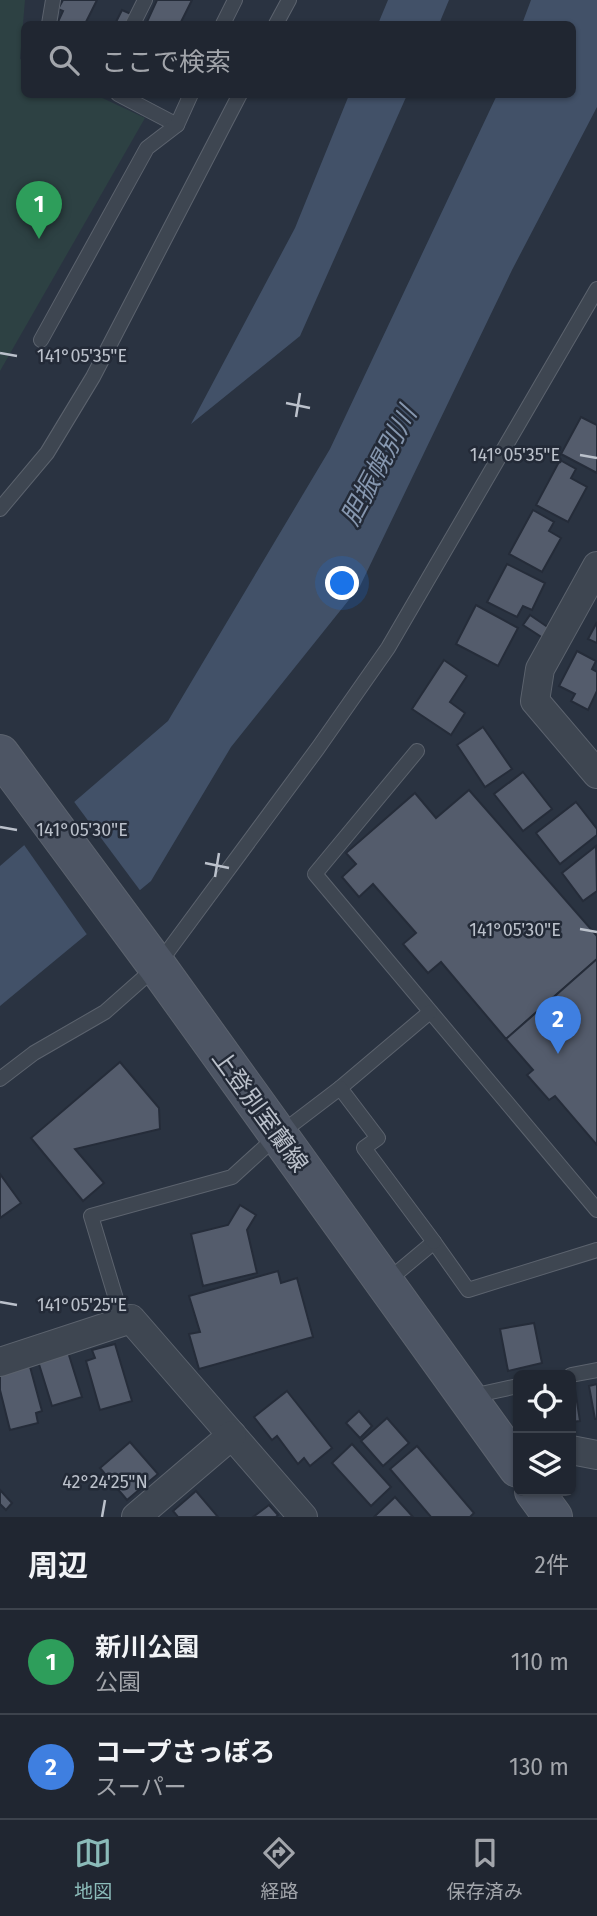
<!DOCTYPE html>
<html lang="ja">
<head>
<meta charset="utf-8">
<style>
	:root { --surface:#202631; --page:#282e39; --text:#f1f3f6; --muted:#a2a5ab; --line:#3d434d; --accent:#8bbbb9 }
	body { margin:0; font-family:"Fira Sans","Noto Sans JP",sans-serif; background:var(--page); color:var(--text) }
	.controls { position:absolute; right:21px; bottom:21px; display:grid; overflow:hidden; border-radius:10px; box-shadow:0 2px 5px #0004 }
	.controls button { width:63px; height:63px; display:grid; place-items:center; padding:0; border:0; border-bottom:2px solid var(--line); background:var(--surface); color:var(--text); font:35px sans-serif }
	.you { position:absolute; left:343px; top:584px; width:24px; height:24px; margin:-18px; border:5px solid #fff; border-radius:50%; background:#1a73e8; box-shadow:0 0 0 10px #1a73e833 }
	.badge { display:grid; place-items:center; width:46px; height:46px; border-radius:50%; background:var(--accent); color:#fff; font-size:23px; font-weight:700 }
	.pin { position:absolute; translate:-50% -58px; filter:drop-shadow(0 2px 4px #0008) }
	.pin::after { content:''; position:absolute; top:37px; width:24px; height:21px; background:inherit; clip-path:polygon(0 0,100% 0,50% 100%) }
	.list { margin:0; padding:0; list-style:none }
	h2 { display:flex; justify-content:space-between; align-items:center; height:91px; margin:0; padding:0 28px; font-size:30px }
	h2 small { font-size:23px; font-weight:400; color:var(--muted) }
	.list li { display:grid; grid-template-columns:46px 1fr auto; gap:21px; align-items:center; box-sizing:border-box; height:105px; padding:0 28px; border-top:2px solid var(--line) }
	.list b { display:block; font-size:26px; white-space:nowrap }
	.list p { margin:0; font-size:23px; white-space:nowrap; color:var(--muted) }
	.list em { font-size:23px; font-style:normal; color:var(--muted) }
	.icon { flex:none; width:38px; height:38px; fill:none; stroke:currentColor; stroke-width:2; stroke-linecap:round; stroke-linejoin:round }
	.map { position:relative; flex:none; width:597px; height:1517px; overflow:hidden }
	.search { position:absolute; background:var(--surface); box-shadow:0 2px 5px #0004; left:21px; right:21px; top:21px; height:77px; display:flex; align-items:center; gap:18px; box-sizing:border-box; padding:0 24px; border-radius:10px; color:var(--muted); font-size:26px }
	.sheet { height:301px; background:var(--surface) }
	nav { display:flex; justify-content:space-around; align-items:center; box-sizing:border-box; height:98px; border-top:2px solid var(--line); background:var(--surface); font-size:19px; color:var(--muted) }
	nav a { display:grid; justify-items:center; gap:4px }
	nav .on { color:var(--accent) }
	.map>svg:first-child { display:block }
	.green { fill:#2d4143 }
	.water { fill:#425168 }
	.pier { fill:#2a3341 }
	.building { fill:#545c6c; stroke:#252c39; stroke-width:2 }
	.lines { fill:none; stroke-linecap:round; stroke-linejoin:round }
	.lane-casing { stroke:#5c636e; stroke-width:16 }
	.street-casing { stroke:#5c636e; stroke-width:30 }
	.secondary-casing { stroke:#5c636e; stroke-width:40 }
	.lane { stroke:#3e4651; stroke-width:14 }
	.street { stroke:#3e4651; stroke-width:28 }
	.secondary { stroke:#4d5564; stroke-width:38 }
	.ticks { fill:none; stroke:#bbc1cb; stroke-width:2.5 }
	.labels { text-anchor:middle; dominant-baseline:central; stroke-width:5; stroke-linejoin:round; paint-order:stroke }
	.street-label { font-size:24px; fill:#bbc1cb; stroke:#232a37 }
	.water-label { font-size:26px; font-style:italic; fill:#8697af; stroke:#232a37 }
	.ticks-label { font-size:18px; text-anchor:middle; fill:#bbc1cb; stroke:#232a37; stroke-width:5; stroke-linejoin:round; paint-order:stroke }
</style>
</head>
<body>
<div class="map">
<svg width="597" height="1517" viewBox="0 0 597 1517">
	<rect width="100%" height="100%" fill="#2a3341"/>
	<path class="green" d="M0,0H25L20,59L24,61V94L96,95L145,118L0,371Z"/>
	<g class="water">
		<path d="M388,0H449L439,24H378Z"/>
		<path d="M531,0H597V107L512,270L360,586L231,747L151,881L0,1006V866L168,721L330,449L497,95L572,94V24H522Z"/>
		<path d="M349,95H407L300,336L191,424L295,228Z"/>
	</g>
	<path class="pier" d="M72,799L142,893L88,936L22,842Z"/>
	<g class="building">
		<path d="M63,0H97L85,24H57L63,11L58,9Z"/>
		<path d="M157,0H192L180,24H146Z"/>
		<path d="M122,10L131,14L126,24H115Z"/>
		<path d="M581,417L597,425V473L561,454Z"/>
		<path d="M560,460L576,469L571,478L587,487L568,522L536,505Z"/>
		<path d="M533,510L554,522L549,531L561,538L542,572L509,554Z"/>
		<path d="M507,564L545,583L532,610L523,606L517,617L487,602Z"/>
		<path d="M476,605L518,628L498,666L456,644Z"/>
		<path d="M530,615L549,628L543,638L523,625Z"/>
		<path d="M597,622V643L588,639Z"/>
		<path d="M577,651L596,661L592,669L597,672V691L588,710L571,701L575,694L559,686Z"/>
		<path d="M444,660L467,676L450,702L465,713L451,735L412,709Z"/>
		<path d="M483,727L512,769L485,787L457,745Z"/>
		<path d="M523,772L552,809L523,831L494,794Z"/>
		<path d="M469,790L597,936V959L506,1039L441,962L428,973L403,944L416,933L373,884L359,897L342,877L356,864L346,853L415,793L436,818Z"/>
		<path d="M576,802L597,829V835L560,864L536,833Z"/>
		<path d="M596,846L597,891L583,901L562,873Z"/>
		<path d="M597,959V1145L555,1096L549,1100L527,1075L533,1070L506,1039Z"/>
		<path d="M120,1062L159,1108L160,1129L75,1149L104,1183L83,1201L31,1138Z"/>
		<path d="M0,1174L21,1203L0,1218Z"/>
		<path d="M240,1205L256,1215L247,1230L257,1273L203,1286L191,1234L228,1225Z"/>
		<path d="M278,1271L281,1283L297,1278L313,1337L199,1369L189,1334L200,1332L189,1296Z"/>
		<path d="M534,1323L542,1363L508,1371L500,1329Z"/>
		<path d="M115,1344L132,1401L100,1410L86,1361L95,1358L92,1350Z"/>
		<path d="M68,1352L82,1397L52,1406L38,1361Z"/>
		<path d="M29,1363L42,1411L36,1413L38,1423L10,1430L0,1390V1371Z"/>
		<path d="M597,1384V1419H595L589,1386Z"/>
		<path d="M575,1389L580,1421L571,1422V1390Z"/>
		<path d="M287,1391L332,1448L310,1466L304,1458L298,1464L277,1436L272,1440L254,1417Z"/>
		<path d="M359,1411L372,1426L360,1438L346,1423Z"/>
		<path d="M387,1418L409,1443L383,1466L361,1441Z"/>
		<path d="M130,1442L158,1474L127,1500L100,1468Z"/>
		<path d="M352,1444L391,1487L371,1506L332,1463Z"/>
		<path d="M417,1446L474,1513L470,1517H431L390,1469Z"/>
		<path d="M0,1490L12,1503L6,1510L0,1504Z"/>
		<path d="M196,1491L218,1517H178L173,1511Z"/>
		<path d="M395,1497L413,1517H374Z"/>
		<path d="M269,1505L278,1515L276,1517H253Z"/>
	</g>
	<g class="lines">
		<g class="lane-casing">
			<g id="lane">
				<path d="M49,24L53,0"/>
				<path d="M133,24L145,0"/>
				<path d="M223,24L235,0"/>
				<path d="M276,24L289,0"/>
				<path d="M118,94L177,125"/>
				<path d="M41,340L147,148L177,125L191,94"/>
				<path d="M0,509L47,453L93,377L240,94"/>
				<path d="M417,751L315,874L597,1210"/>
				<path d="M0,1079L34,1053L105,1012L157,966L318,748L388,648L597,289"/>
				<path d="M340,1088L430,1012"/>
				<path d="M386,1282L434,1242L468,1290L597,1250"/>
				<path d="M123,1322L91,1216L232,1177L277,1136L340,1088L378,1138L364,1148L434,1242"/>
				<path d="M571,1375L597,1370"/>
				<path d="M472,1396L518,1386"/>
			</g>
		</g>
		<g class="street-casing">
			<g id="street">
				<path d="M597,566L540,669L535,701L597,774"/>
				<path d="M0,1362L131,1319L303,1517"/>
				<path d="M571,1450L597,1455"/>
				<path d="M136,1517L232,1435"/>
			</g>
		</g>
		<g class="secondary-casing">
			<g id="secondary">
				<path d="M0,754L157,966L518,1468"/>
				<path d="M534,1491L553,1517"/>
			</g>
		</g>
		<use href="#lane" class="lane"/>
		<use href="#street" class="street"/>
		<use href="#secondary" class="secondary"/>
	</g>
	<path class="ticks" d="M0,353L17,356M286,403L310,408M296,417L300,393M580,455L597,458M0,827L17,830M205,863L229,868M215,877L219,853M580,929L597,932M0,1302L17,1305M102,1517L105,1500"/>
	<g class="labels">
		<g class="street-label">
			<text transform="translate(260 1111) rotate(54)">上登別室蘭線</text>
		</g>
		<g class="water-label">
			<text transform="translate(379 466) rotate(-62)">胆振幌別川</text>
		</g>
	</g>
	<g class="ticks-label">
		<text x="82" y="362">141°05'35"E</text>
		<text x="515" y="461">141°05'35"E</text>
		<text x="82" y="836">141°05'30"E</text>
		<text x="515" y="936">141°05'30"E</text>
		<text x="82" y="1311">141°05'25"E</text>
		<text x="105" y="1488">42°24'25"N</text>
	</g>
</svg>
<div class="controls">
<button><svg class="icon" aria-label="locate" viewBox="0 0 24 24"><circle cx="12" cy="12" r="6"/><path d="M12 2v4M12 18v4M2 12h4M18 12h4"/></svg></button>
<button><svg class="icon" aria-label="layers" viewBox="0 0 24 24"><path d="M12 4l9 5-9 5-9-5zM3 14l9 5 9-5"/></svg></button>
</div>
<div class="you"></div>
<div class="pin badge" style="left:39px;top:239px;background:#2e9e5b">1</div>
<div class="pin badge" style="left:558px;top:1054px;background:#3f7fe0">2</div>
<div class="search"><svg class="icon" aria-label="search" viewBox="0 0 24 24"><circle cx="10" cy="10" r="6"/><path d="M15 15l6 6"/></svg>ここで検索</div>
</div>
<section class="sheet">
<h2>周辺<small>2件</small></h2>
<ul class="list">
<li><span class="badge" style="background:#2e9e5b">1</span><div><b>新川公園</b><p>公園</p></div><em>110 m</em></li>
<li><span class="badge" style="background:#3f7fe0">2</span><div><b>コープさっぽろ</b><p>スーパー</p></div><em>130 m</em></li>
</ul>
</section>
<nav>
<a class="on"><svg class="icon" aria-label="map" viewBox="0 0 24 24"><path d="M3 6l6-2 6 2 6-2v14l-6 2-6-2-6 2zM9 4v14M15 6v14"/></svg>地図</a>
<a><svg class="icon" aria-label="directions" viewBox="0 0 24 24"><path d="M12 3l9 9-9 9-9-9zM9 14v-3h6M13 9l2 2-2 2"/></svg>経路</a>
<a><svg class="icon" aria-label="saved" viewBox="0 0 24 24"><path d="M7 4h10v16l-5-4-5 4z"/></svg>保存済み</a>
</nav>
</body>
</html>
